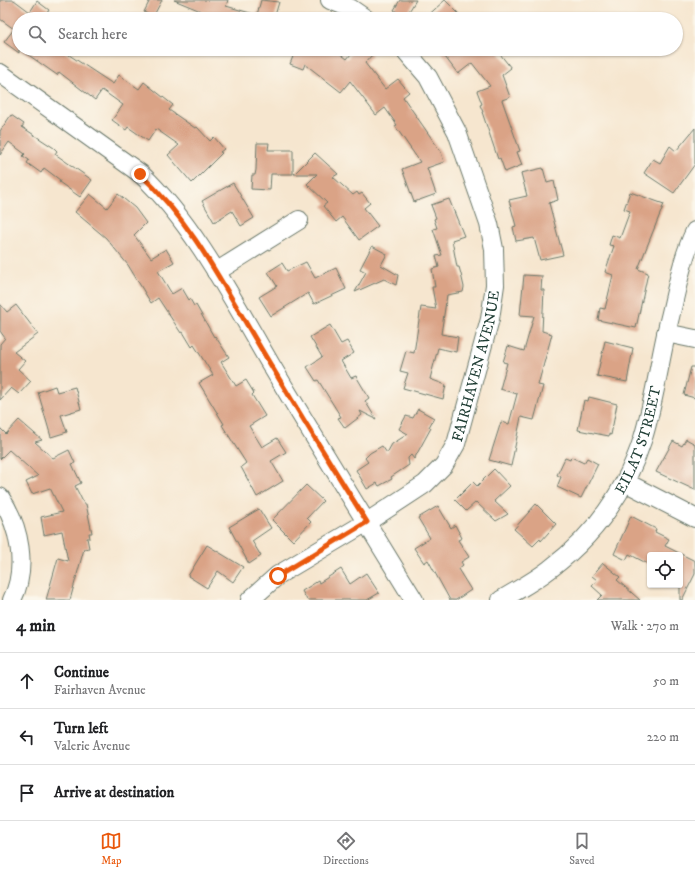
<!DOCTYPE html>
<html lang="en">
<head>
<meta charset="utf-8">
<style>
	:root { --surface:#fff; --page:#f6f6f6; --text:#202124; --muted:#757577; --line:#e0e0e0; --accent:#ea580c }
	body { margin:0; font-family:"IM FELL DW Pica",serif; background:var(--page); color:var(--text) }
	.controls { position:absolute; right:12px; bottom:12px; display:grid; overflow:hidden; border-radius:4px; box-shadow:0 1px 3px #0004 }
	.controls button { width:36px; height:36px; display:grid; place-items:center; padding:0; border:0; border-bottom:1px solid var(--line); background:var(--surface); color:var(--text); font:20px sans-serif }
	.stop { position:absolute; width:12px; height:12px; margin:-9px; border:3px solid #ea580c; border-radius:50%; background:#fff }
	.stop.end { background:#ea580c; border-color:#fff; box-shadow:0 1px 4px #0008 }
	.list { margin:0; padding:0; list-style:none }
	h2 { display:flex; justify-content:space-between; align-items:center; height:52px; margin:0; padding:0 16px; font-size:17px }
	h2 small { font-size:13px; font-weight:400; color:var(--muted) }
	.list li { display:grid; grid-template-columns:26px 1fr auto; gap:12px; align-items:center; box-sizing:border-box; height:56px; padding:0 16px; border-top:1px solid var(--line) }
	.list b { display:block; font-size:15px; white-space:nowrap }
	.list p { margin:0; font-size:13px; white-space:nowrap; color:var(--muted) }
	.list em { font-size:13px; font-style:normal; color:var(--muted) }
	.icon { flex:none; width:22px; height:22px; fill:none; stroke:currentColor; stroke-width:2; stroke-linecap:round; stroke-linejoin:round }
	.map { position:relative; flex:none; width:695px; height:600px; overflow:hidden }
	.search { position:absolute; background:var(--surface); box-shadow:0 1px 3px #0004; left:12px; right:12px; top:12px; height:44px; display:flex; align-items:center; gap:10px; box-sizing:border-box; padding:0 14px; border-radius:22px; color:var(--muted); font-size:15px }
	.sheet { height:220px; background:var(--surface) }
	nav { display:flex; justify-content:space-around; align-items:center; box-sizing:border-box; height:56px; border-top:1px solid var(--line); background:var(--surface); font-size:11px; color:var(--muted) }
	nav a { display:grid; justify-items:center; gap:2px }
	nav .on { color:var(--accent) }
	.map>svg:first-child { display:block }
	.building { fill:#daa386 }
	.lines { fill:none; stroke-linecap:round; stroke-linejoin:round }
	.minor-casing { stroke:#6a786a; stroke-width:20 }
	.minor { stroke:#fff; stroke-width:18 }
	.route { stroke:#ea580c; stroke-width:5 }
	.labels { text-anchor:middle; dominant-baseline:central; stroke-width:3; stroke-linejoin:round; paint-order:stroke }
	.street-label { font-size:15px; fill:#1f3d34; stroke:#fbf7ec }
</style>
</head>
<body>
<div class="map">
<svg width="695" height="600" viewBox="0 0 695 600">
	<rect width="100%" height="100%" fill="#fbf7ec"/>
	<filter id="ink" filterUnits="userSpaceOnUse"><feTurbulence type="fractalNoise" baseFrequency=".025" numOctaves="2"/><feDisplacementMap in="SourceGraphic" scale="8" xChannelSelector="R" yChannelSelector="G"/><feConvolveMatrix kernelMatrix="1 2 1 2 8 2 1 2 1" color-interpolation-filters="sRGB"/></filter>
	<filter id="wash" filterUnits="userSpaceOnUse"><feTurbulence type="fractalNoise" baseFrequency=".012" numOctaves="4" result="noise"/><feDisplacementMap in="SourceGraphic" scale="16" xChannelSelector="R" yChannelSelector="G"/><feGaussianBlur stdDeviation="0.9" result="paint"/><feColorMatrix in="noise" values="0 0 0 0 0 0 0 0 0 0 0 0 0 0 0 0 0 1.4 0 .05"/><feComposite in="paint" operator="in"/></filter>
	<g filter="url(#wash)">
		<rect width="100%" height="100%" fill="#f6e6cf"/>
		<g id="blocks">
			<g class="building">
				<path d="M0,0H14L30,12L37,1L49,10L43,19H19V53L4,42L14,29L0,19Z"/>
				<path d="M150,0H162L153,17L144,12Z"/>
				<path d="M174,0H228L226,6L257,15L261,0L279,2L274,19H220Z"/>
				<path d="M400,0H416L405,18L394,10Z"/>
				<path d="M445,0L464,19H424Z"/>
				<path d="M20,49H60L113,84L119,75L139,89L144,82L173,105L169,110L195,128L197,127L210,141L214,137L224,149L220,152L222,153L192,183L168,155L179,145L156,129L148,141L128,127L126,130L112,120L123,105L102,90L95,100L59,72L57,75Z"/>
				<path d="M296,49H334L347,59L355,49H364L372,55L365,63L385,89L398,79L409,92L403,97L441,152L444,162L427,168L436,194L414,202L402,169L420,162L395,126L397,125L385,108L376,115L350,81L341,92L305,64L303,69L290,64Z"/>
				<path d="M439,49H496L511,68L502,75L510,97L502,100L520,151L517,152L522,165L505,172L500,158L498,159L482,112H483L480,105L482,104L477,91L490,86L472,63L458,74Z"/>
				<path d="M11,115L24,124L22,127L54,148L57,151L55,154L92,180L80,197L59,182L60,180L44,168L41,173L27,163L29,160L23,156L25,154L9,142L0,155V131Z"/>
				<path d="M695,128V164L674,193L644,173L653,159L660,163L670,146L676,151Z"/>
				<path d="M257,143H269L268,150H293V174H271L270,190L251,189L252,175H255L256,170Z"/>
				<path d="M315,153L338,174L333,177L353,195L357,192L359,195L362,193L370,203L364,208L378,226L359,240L342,217L336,222L323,206L327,203L307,184L317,174H294Z"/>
				<path d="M543,168L547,183L554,181L558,200L549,203L563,255L540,260L534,238L516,241L513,227L516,226L509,200L527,196L521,173Z"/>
				<path d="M233,183L254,218L241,226L232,211L214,222L202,201Z"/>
				<path d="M630,192L664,204L638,269L648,273L636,328L598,320L600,308L605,309L613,275L605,272L614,246L609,245L612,235L620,238L630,211L624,209Z"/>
				<path d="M90,194L107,208L118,194L135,208L146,223L134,235L151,258L166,249L174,262L158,271L172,294L182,288L189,300L190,299L194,306L196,305L214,337L215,336L229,357L221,362L236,386L246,380L254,393L252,395L265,416L249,426L262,447L277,438L286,452L271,461L283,481L257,497L241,467L246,463L222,425L224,424L199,383L213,375L194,345L192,347L183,332L181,333L158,298L151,303L128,265L106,238L75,212Z"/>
				<path d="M449,199L464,236L452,240L457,267H459L461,274L464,287L463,292L447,295L441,334L458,337L456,352L438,348L430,379L446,385L443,399L403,388L408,373L400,371L406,351L414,353L421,307L436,309L432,287H435L432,269L439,267L436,256L442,255L433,229L437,228L434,219L436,218L431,205Z"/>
				<path d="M372,246L387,254L381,265L398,275L396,285L384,279L355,292L366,272L360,269Z"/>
				<path d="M306,262L315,278L336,268L346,289L314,304L308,293L271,316L259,297L277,286L268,272L282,263L287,271Z"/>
				<path d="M524,275L542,276L541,290H544L542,331L552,334L538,385L543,386L534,420L521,417L511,466L489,460L501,422L509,424L517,394L500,389L507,363L503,362L508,346L524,351L534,316L520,315Z"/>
				<path d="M0,304L7,312L16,305L38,334L14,352L25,361L18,369L31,381L19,394L11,388L0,400V344L5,338L0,331Z"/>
				<path d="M330,325L341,344L347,341L354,353L341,361L351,378L356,376L369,398L365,401L376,419L360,411L362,415L345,428L338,418L341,417L318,380L316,381L307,367L322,357L310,337Z"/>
				<path d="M605,341L633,348L627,382L597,376Z"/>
				<path d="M691,367H695V398L684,395Z"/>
				<path d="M55,386L57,392L75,387L81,409L61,415L67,432L51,437L38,392Z"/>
				<path d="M589,397L617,404L611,435L609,434V436L578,430L584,400L588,401Z"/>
				<path d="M418,409L434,418L429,427L431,428L414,459L411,455L408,458L409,465L391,477L392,479L379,486L377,483L367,489L356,470L368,462L365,458L370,453L382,446L387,453L392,444L408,434L399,429L406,416L413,418Z"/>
				<path d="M19,420L42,440L35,442L53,458L69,450L75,463L72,464L81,483L75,486L84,504H86L92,533H89L90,538H87L89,548L84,549L70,600H46L58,558L68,561L62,531L44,535L41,517L62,512L50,488L32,494L26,482L38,476L9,450L0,459V428L6,434Z"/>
				<path d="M686,439L695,444V490L656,472L673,441L682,446Z"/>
				<path d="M571,457L584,463L587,458L598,464L581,498L557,487L561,477L557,475L565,458L570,460Z"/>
				<path d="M494,469L510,486L494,501L508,514L496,521L476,502L466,511L455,500L473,482L477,486Z"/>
				<path d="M306,485L323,501L307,518L311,522L293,541L272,520Z"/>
				<path d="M536,504L556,524L541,541L540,539L533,546L514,529Z"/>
				<path d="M438,506L451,528L455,525L462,538L458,540L469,557L461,562L463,565L458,569L471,590L456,600H450L428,560L424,563L414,548L430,538L418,518Z"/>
				<path d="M259,509L271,528L252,541L261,556L249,564L229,527Z"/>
				<path d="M631,516L656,529L655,532L669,539L665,546L695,561V574L682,600H680V555H650V565L629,554L626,560L614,554Z"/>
				<path d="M207,545L243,567L233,582L218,571L207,588L188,576Z"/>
				<path d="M603,563L620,577L617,580L640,600H597L602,595L592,586L597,580L592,576Z"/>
				<path d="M341,569L350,584L366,573L379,593L367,600H307L302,591L318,581L319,583Z"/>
			</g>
		</g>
	</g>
	<g filter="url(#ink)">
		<use href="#blocks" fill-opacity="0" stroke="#6a786a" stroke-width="1"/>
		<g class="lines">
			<g class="minor-casing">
				<g id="minor">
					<path d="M330,0L350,8L366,19"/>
					<path d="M0,73L141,174C194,224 234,302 271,365C318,444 366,522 414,600"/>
					<path d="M216,272L299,220"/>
					<path d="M666,333L695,339"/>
					<path d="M625,482L695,518"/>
					<path d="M0,497C20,526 28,568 12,600"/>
					<path id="s1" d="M250,600L278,575L367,522L425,484L444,465L456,444L490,319L495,285L494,249L489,224L457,132L428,77L404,49"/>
					<path id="s2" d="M501,600C517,590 535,581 550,569C594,536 626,491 643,438C655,399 660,357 670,317C677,288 682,258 695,231"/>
				</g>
			</g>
			<use href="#minor" class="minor"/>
		</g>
	</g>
	<g class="lines" filter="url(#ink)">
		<path class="route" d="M140,174C188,218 220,279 253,335C290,398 328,460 367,522L278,576"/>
	</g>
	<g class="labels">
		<g class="street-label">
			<text stroke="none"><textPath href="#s1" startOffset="342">FAIRHAVEN AVENUE</textPath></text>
			<text stroke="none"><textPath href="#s2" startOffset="218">EILAT STREET</textPath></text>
		</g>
	</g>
</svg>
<div class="controls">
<button><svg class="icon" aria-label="locate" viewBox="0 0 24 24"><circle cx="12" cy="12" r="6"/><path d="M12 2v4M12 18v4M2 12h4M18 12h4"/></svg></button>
</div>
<div class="stop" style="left:278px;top:576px"></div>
<div class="stop end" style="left:140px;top:174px"></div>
<div class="search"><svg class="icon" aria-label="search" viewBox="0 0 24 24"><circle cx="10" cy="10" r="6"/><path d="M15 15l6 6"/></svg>Search here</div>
</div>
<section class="sheet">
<h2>4 min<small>Walk · 270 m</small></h2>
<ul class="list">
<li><svg class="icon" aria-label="ahead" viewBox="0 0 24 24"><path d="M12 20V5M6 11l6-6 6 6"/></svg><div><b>Continue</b><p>Fairhaven Avenue</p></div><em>50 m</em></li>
<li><svg class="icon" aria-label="left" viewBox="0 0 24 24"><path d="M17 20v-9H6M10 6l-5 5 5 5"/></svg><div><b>Turn left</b><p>Valerie Avenue</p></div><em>220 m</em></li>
<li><svg class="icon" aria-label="arrive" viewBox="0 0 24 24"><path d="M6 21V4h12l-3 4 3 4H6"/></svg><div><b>Arrive at destination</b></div></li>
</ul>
</section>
<nav>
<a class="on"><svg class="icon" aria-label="map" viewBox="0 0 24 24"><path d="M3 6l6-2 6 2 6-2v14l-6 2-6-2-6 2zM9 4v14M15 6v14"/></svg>Map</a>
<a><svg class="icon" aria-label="directions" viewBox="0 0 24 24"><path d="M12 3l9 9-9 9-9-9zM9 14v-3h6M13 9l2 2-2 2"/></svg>Directions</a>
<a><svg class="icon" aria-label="saved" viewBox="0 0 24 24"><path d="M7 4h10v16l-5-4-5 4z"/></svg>Saved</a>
</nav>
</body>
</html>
